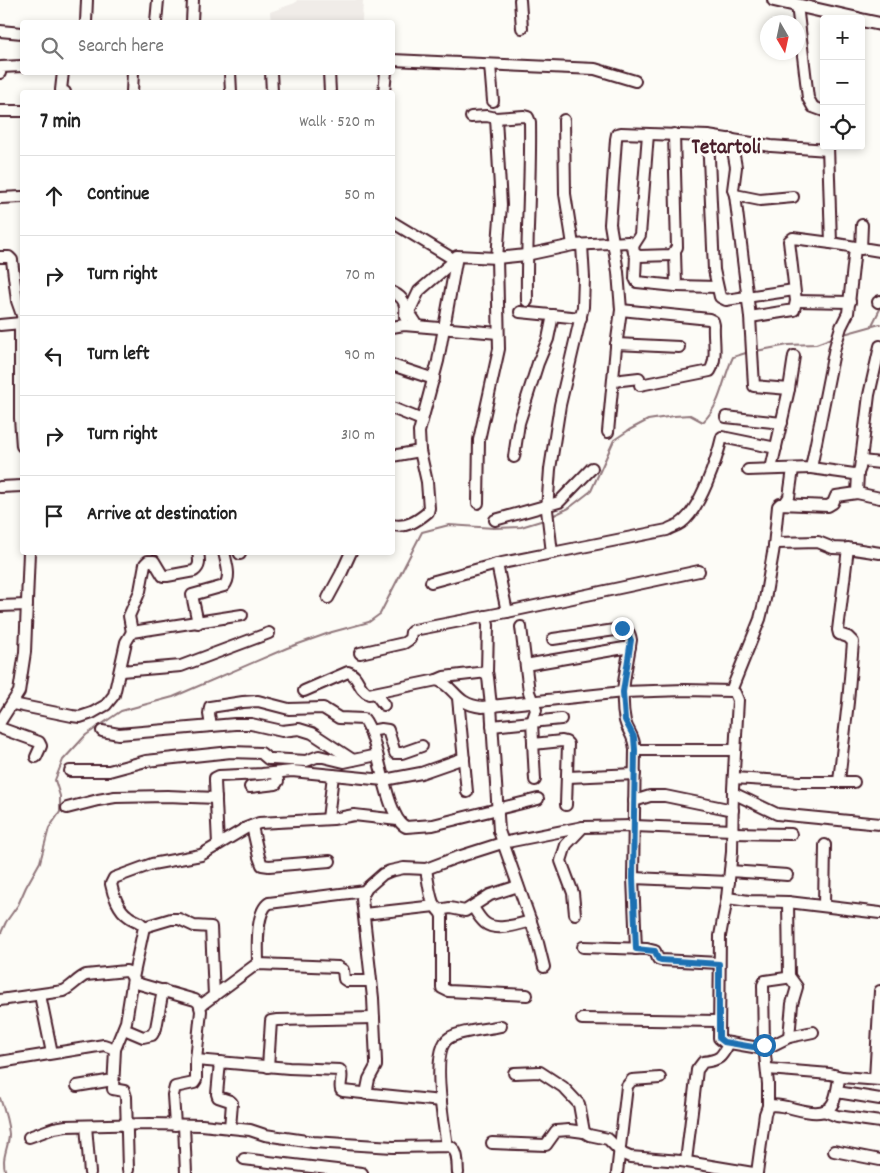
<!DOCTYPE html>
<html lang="en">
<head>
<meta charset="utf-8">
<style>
	:root { --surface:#fff; --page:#f6f6f6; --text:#222; --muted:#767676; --line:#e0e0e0 }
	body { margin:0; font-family:Dekko,sans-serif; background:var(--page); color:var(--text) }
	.controls { position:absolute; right:15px; top:15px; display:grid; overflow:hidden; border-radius:5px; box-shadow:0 2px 8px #0003 }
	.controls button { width:45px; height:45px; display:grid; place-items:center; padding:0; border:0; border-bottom:1px solid var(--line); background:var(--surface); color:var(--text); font:25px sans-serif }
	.compass { position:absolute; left:760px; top:15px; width:45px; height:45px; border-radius:50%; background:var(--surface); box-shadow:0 2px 8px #0003; rotate:171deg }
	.stop { position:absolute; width:15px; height:15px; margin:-11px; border:4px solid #1f6fb2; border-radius:50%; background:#fff }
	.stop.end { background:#1f6fb2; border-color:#fff; box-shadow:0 1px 5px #0008 }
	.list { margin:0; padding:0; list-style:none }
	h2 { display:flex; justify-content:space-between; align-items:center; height:65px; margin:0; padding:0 20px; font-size:21px }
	h2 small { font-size:16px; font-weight:400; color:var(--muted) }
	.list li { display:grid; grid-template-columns:32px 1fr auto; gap:15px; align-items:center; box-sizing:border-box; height:80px; padding:0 20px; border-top:1px solid var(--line) }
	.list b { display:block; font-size:19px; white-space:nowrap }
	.list em { font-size:16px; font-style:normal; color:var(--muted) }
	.icon { flex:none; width:28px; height:28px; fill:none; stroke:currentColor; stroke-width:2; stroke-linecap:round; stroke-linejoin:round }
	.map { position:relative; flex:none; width:880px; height:1173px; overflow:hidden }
	.search { position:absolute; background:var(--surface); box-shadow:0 2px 8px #0003; left:20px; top:20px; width:375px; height:55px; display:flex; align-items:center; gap:12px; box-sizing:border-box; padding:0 18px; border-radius:5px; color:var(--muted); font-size:19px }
	.panel { position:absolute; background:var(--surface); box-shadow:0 2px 8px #0003; left:20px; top:90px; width:375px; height:465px; border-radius:5px }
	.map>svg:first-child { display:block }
	.built { fill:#f0ece8 }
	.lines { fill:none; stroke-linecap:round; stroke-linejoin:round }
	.stream { stroke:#91777b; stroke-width:2 }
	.minor-casing { stroke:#4a1f2b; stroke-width:14 }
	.major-casing { stroke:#4a1f2b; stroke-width:16 }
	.minor { stroke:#fdfcf7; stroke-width:10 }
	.major { stroke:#fdfcf7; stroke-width:12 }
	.route { stroke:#1f6fb2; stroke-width:6 }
	.labels { text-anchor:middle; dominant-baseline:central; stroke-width:5; stroke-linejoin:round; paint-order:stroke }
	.district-label { font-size:21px; font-weight:bold; fill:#4a1f2b; stroke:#fdfcf7 }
</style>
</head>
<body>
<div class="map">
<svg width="880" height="1173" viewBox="0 0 880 1173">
	<rect width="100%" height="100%" fill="#fdfcf7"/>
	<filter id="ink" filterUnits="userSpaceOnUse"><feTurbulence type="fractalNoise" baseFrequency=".02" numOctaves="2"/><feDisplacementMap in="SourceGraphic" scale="10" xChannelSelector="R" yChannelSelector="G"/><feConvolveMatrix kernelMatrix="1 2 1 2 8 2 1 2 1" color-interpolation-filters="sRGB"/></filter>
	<g filter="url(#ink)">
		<path class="built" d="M297,0H363L362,22H271L270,12L295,3Z"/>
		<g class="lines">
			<g class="stream">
				<path d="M872,325L880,309"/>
				<path d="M844,334L880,324"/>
				<path d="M756,351L788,345L816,344L835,337"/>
				<path d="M550,517L569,508L591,491L614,440L629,430L648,420L674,416L690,415L703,422C722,403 722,380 733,357L749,352"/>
				<path d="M0,935L6,922L18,905L26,887L40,862L49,828L60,812V796L55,780L63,760L86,735L121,711L173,697L287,648L332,632L369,622L380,614L422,532L449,525L494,528L521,527L544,520"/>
				<path d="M0,1098C4,1109 8,1122 9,1134C9,1148 0,1159 6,1173"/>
			</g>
			<g class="minor-casing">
				<g id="minor">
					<path d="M520,0L522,28"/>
					<path d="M797,5L808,98L813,107L824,111"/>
					<path d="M86,22L87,0"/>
					<path d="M156,22L158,0"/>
					<path d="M192,22L193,0"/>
					<path d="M0,31L22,33"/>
					<path d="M392,60L595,69L635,81"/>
					<path d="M490,65L493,101"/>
					<path d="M63,72L61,90L65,92"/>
					<path d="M230,72L231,92"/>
					<path d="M271,72L272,92"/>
					<path d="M329,72L330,92"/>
					<path d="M0,73L1,67L22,66"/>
					<path d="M132,92L133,72"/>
					<path d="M384,92L386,72"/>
					<path d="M0,111H22"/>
					<path d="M471,117L487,116L496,118L501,205L497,258L499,349L479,440L478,503"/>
					<path d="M496,118L524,116L528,117L530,122C531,182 526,242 527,301"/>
					<path d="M564,120L565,194L573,245L628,242L633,246L634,253L639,256L672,255L677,247L674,134"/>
					<path d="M708,136L714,270L720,297L726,300L794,290"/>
					<path d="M731,139L736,167L733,190L735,195L760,200L793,197"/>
					<path d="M828,146L831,243L880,251"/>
					<path d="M735,195L750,317L794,310L796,301L789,241L793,238L831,243"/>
					<path d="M0,198L22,197"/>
					<path d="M392,222L455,260L419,291L409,312L418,326"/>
					<path d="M582,245L584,278L583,307L560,405L550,469L547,510L552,553L667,530C671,527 677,526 681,523C700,510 717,459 722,437L776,448"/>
					<path d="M633,246L640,235L648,134"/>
					<path d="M861,249L862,225"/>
					<path d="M675,252L676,286"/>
					<path d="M636,255L635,278L637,282L676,286L717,287"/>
					<path d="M0,257H9L12,260L17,301L22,315"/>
					<path d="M392,292C405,298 406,304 405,317"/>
					<path d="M796,301L850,302"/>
					<path d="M878,302L880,301"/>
					<path d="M621,310L709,319L713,321L714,325C713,340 718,358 710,371L640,385"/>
					<path d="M520,312L581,318"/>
					<path d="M750,317L754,386L789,389L794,356"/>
					<path d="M22,319L20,329V418L22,446"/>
					<path d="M0,325L21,323"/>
					<path d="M392,327L404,325L498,333"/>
					<path d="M616,344L679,347"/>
					<path d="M392,365L434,379"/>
					<path d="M613,381L639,378"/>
					<path d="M392,408L422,420"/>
					<path d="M726,417L782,423"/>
					<path d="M608,432L616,347L621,310L618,272L610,224L616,139L617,134L621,133L708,136L771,146L828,150"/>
					<path d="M392,456L420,451"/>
					<path d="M514,457L519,423L538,363L548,339L553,315"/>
					<path d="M862,461L880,463"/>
					<path d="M811,468L854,474L858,473L860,468L869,395L880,346"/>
					<path d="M771,469L789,389"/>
					<path d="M748,470L811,468L835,347L841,327L848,313L855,248"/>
					<path d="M858,473L857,493L880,498"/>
					<path d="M0,487L22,486"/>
					<path d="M785,503L789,497L793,469"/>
					<path d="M495,520L559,502L592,468"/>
					<path d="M392,525C407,528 417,521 428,512L429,508L427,482L420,451L419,432L438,361L457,256L497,258L526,255L573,245"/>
					<path d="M774,546L778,506L780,504L828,506L833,503L836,496L857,493"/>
					<path d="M239,552L240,554"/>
					<path d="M497,564L507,612L699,571"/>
					<path d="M431,582L497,564L552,553"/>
					<path d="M328,598L341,574L351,552"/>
					<path d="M0,606L27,605"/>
					<path d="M486,616L488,625L487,672C489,679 489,694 491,703L494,705L491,706L499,831L537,939L544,967"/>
					<path d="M198,623L192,595L224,586C232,577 226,563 224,552"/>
					<path d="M521,627L529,692L536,710L532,722L535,780"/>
					<path d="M132,632L129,616L140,591L145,564L148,561H154L163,576H167L194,571C201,566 199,560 198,552"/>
					<path d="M553,639L622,629C628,630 630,633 631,640C627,666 619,695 625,721C628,733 634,734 635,750L633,878L636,949"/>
					<path d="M360,653L404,643L410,639L411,632L414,630L507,612"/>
					<path d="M531,664L630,647"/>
					<path d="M121,671L181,666L269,633"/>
					<path d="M437,680L444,677L487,672"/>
					<path d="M304,691L348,672C359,675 358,690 369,694L437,680C456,687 454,704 482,707L623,692L685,690L731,691L735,693L738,700L733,789L732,852L727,898L720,936L719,1038L724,1042L765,1049L789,1037L813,1032"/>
					<path d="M731,691L760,619L765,599L773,553L774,546L777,543L818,542L833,548L854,549L880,553"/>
					<path d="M375,693L384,705"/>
					<path d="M458,698L467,792"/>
					<path d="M13,704L72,716L80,717L92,713L106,705L114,695L126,642L132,632L242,615"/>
					<path d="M0,722L19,692L25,652L29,552"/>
					<path d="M211,726L209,714L210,707L243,702L258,701L289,709L323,708L339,718L364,719C379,737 385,818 406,827L433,825L538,799"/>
					<path d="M492,726L561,719"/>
					<path d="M0,728L39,742L41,746L36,757"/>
					<path d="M102,731L119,734L235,724H251L282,731L299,729L312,733L353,760"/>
					<path d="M370,731L381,729L388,730L395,753H402L422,746"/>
					<path d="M533,744L562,741L566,742L568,744L566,805"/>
					<path d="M635,750H735"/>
					<path d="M70,771H109L146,761L231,752L261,753L268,759H272L306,761L319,756L344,762L377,755"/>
					<path d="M568,777L635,774"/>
					<path d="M734,778L799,782H854"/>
					<path d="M839,781L848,702L853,642L848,637L839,634L838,630L848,548"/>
					<path d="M250,787L276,784L278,781L276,773"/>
					<path d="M733,793L777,814L880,824"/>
					<path d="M634,801L650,796H665L733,810"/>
					<path d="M67,808L98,800L115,797L167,796L216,798"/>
					<path d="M328,819L333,775"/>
					<path d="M252,826L259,857L262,865L269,866L330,861"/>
					<path d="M733,833L791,834"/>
					<path d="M218,844L215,781V778L219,776L262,774L292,771L384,780L421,773L464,758"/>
					<path d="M426,869C428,880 429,892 433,903C436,908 441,911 442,917V988L448,991L527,995"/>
					<path d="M730,871L787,875"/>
					<path d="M633,878L729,882"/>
					<path d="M727,898L749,901L788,902L880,913"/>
					<path d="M824,906L825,845"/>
					<path d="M473,907C476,912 480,919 485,923C496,932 519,924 531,921"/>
					<path d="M438,910L450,908L465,911L490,895L518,886"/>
					<path d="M364,914L435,906"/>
					<path d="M575,914L573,893L561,861L566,845L583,827L634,826L733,830"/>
					<path d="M144,927L171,919H179L194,926L211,927L214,996"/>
					<path d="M583,947L647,949L655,951L658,959L661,960L719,963"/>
					<path d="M258,964C258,949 255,912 269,903L365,891"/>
					<path d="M40,995L52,1053"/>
					<path d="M0,1000L63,991C72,987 77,979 86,975L126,971L129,972L136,983L195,1000L199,1003L201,1011L196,1060V1080L194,1083L175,1087L173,1095L175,1125"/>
					<path d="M200,1006L254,966L258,964L338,967L343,970L344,979L347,981H370"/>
					<path d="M582,1019L718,1021"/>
					<path d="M124,1029L143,1037L152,1035L156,1028L163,990"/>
					<path d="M789,1037L792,1004L797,987L789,976"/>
					<path d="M196,1060L289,1068L340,1070C344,1075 339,1083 341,1090L343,1091L441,1101"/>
					<path d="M0,1062L104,1045L115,1049"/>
					<path d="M220,1062L217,1094L218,1097L230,1101L232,1103L230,1128"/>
					<path d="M268,1067L271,1021L277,1020L374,1018"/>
					<path d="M768,1069L830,1074L842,1077"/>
					<path d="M514,1073L540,1072L563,1087L579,1104L584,1132L589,1135L608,1139L623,1154L630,1157L681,1161L753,1173"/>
					<path d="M875,1079L880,991"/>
					<path d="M77,1086L113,1080"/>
					<path d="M837,1092L880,1099"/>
					<path d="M366,1094L369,1079L376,1066V1061L373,998L362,899L363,894L367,888L383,874L390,871L404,868L426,869L455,858L502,843L583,827"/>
					<path d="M768,1106V1084L764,1045L763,985L765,981L786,978L789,976L788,902"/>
					<path d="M824,1111L837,1116L880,1122"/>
					<path d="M184,1125L186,1173"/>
					<path d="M86,1126L90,1173"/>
					<path d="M29,1137L54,1128L66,1126L150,1124L202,1125L250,1130L265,1135L313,1142L393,1147L450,1146C459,1151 457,1164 458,1173"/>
					<path d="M492,1143L546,1145L556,1131L569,1130L584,1132"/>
					<path d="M447,1146C444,1126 430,1049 449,1038C459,1031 488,1029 501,1026"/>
					<path d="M834,1151L880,1160"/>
					<path d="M244,1159L362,1173"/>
					<path d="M686,1161L697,1070L703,1062C720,1060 721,1058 729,1043"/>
					<path d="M128,1170L126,1097L124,1091L113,1089L115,1049L126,1022L133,978L144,927C140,920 133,921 128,916C119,910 113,895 111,884L114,878L152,864L201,855L246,828L259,823L333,819L354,815L398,820"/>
					<path d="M617,1173L627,1086L632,1080L660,1078"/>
					<path d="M757,1173L765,1114L768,1106C774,1104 780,1106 787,1107C801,1110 825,1119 833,1103C837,1095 837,1088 839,1080L842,1077L880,1080"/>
				</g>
			</g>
			<g class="major-casing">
				<g id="major">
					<path d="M774,0L858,19"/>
					<path d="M861,20L880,24"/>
				</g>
			</g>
			<use href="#minor" class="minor"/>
			<use href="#major" class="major"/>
		</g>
	</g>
	<g class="lines" filter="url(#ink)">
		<path class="route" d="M622,628L626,630L631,640L623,692L625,720L634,737L635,750L633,878L636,949L655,951L658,959L661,960L719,964V1038L724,1042L765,1049L764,1045"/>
	</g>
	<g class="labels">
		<g class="district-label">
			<text x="726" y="149">Tetartoli</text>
		</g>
	</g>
</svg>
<div class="controls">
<button>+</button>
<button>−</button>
<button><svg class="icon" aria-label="locate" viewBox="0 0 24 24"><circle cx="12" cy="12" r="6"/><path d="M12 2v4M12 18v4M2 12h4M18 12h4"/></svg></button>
</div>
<svg class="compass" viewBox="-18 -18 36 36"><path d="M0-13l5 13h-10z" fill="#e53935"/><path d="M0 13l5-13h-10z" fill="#767676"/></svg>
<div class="stop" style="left:764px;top:1045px"></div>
<div class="stop end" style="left:622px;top:628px"></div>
<div class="search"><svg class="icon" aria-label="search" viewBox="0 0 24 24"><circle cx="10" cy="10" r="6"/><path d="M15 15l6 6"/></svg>Search here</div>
<section class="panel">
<h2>7 min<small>Walk · 520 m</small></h2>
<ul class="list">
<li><svg class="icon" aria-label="ahead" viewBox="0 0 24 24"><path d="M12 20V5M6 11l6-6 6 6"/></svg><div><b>Continue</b></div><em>50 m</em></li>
<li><svg class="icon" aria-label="right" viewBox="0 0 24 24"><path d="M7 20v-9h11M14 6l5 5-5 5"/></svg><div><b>Turn right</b></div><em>70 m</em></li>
<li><svg class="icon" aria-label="left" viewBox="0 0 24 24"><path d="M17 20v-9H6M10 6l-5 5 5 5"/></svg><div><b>Turn left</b></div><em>90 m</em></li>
<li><svg class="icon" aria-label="right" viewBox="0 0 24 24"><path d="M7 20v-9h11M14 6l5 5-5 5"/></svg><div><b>Turn right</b></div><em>310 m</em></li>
<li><svg class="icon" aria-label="arrive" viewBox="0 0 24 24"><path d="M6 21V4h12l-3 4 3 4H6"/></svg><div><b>Arrive at destination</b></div></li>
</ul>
</section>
</div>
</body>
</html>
